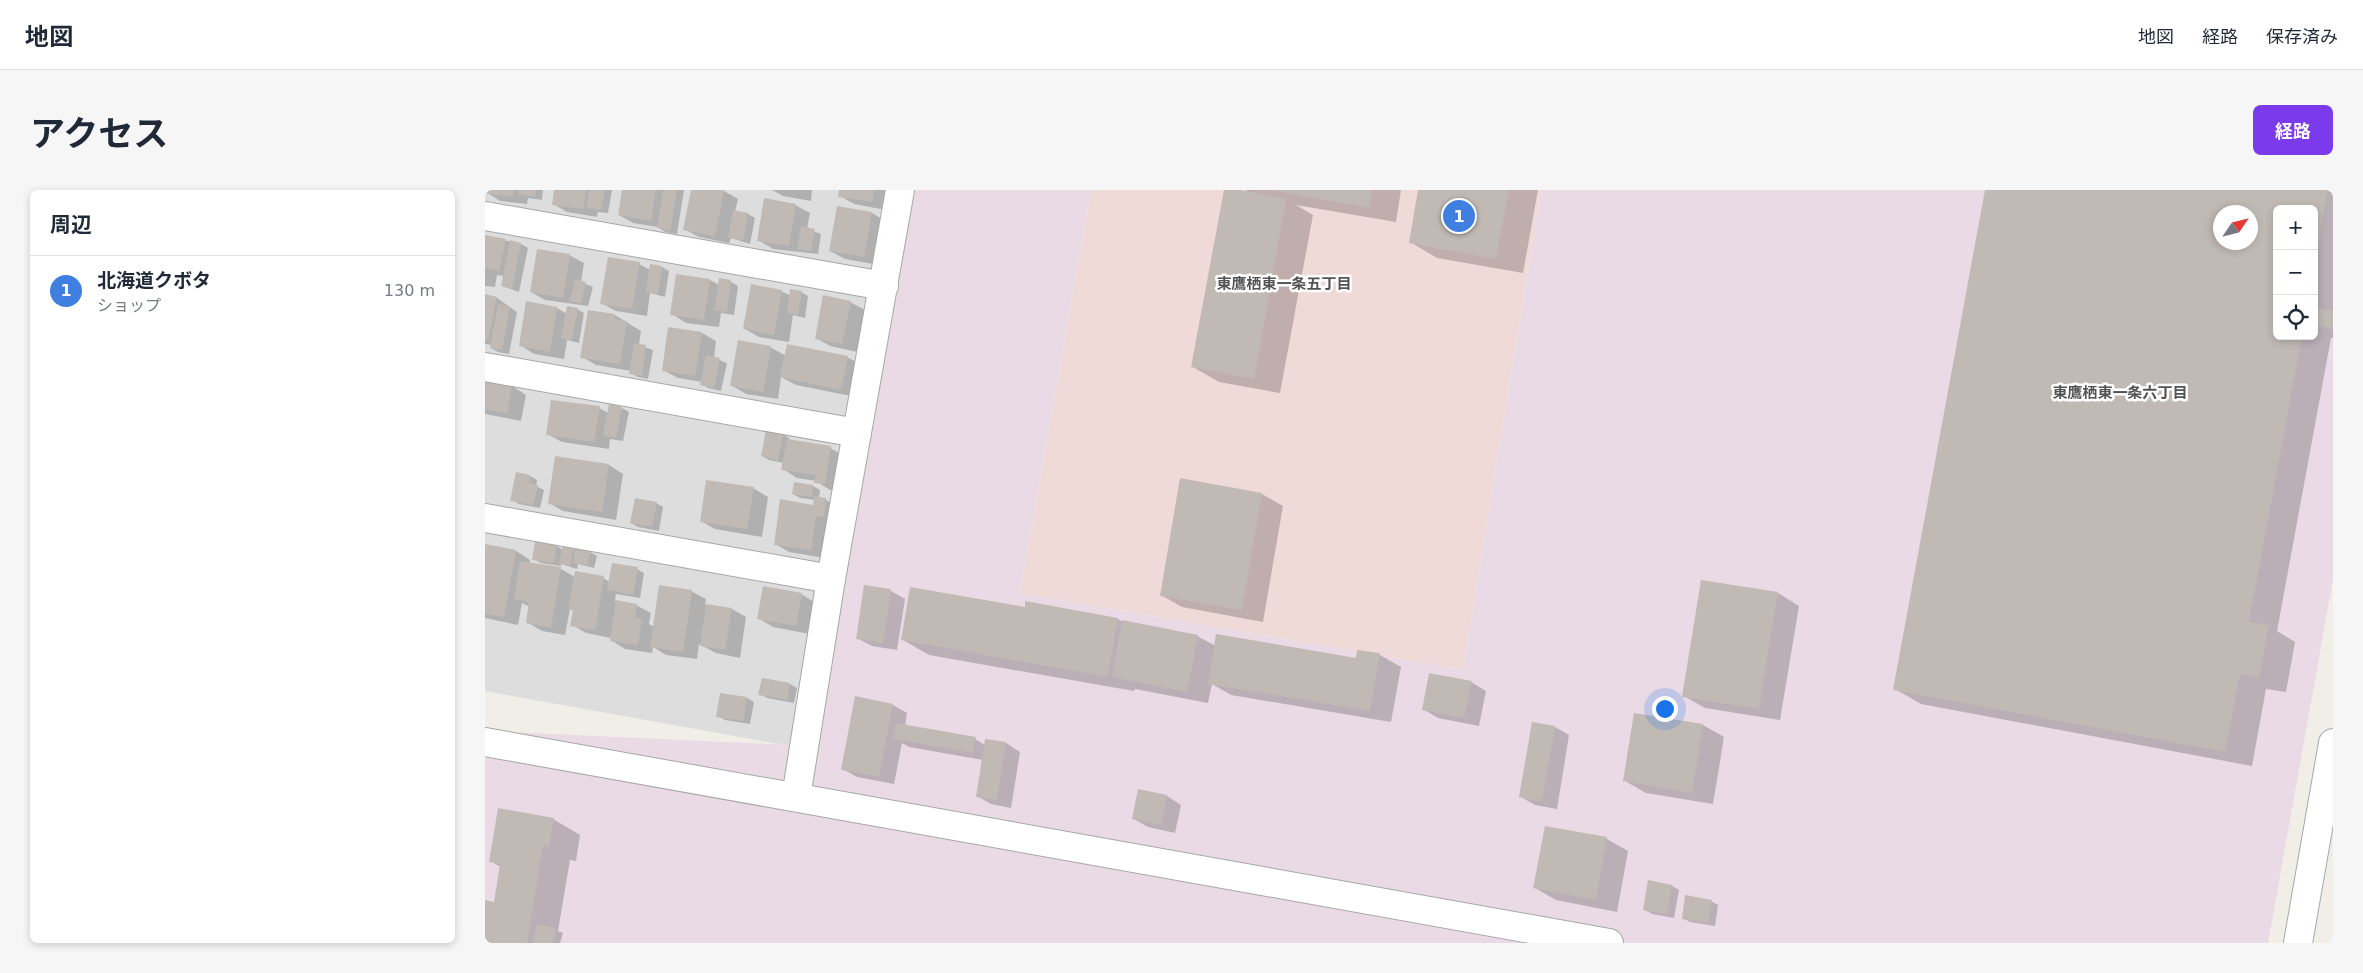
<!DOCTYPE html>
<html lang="ja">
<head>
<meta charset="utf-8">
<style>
	:root { --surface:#fff; --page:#f6f6f7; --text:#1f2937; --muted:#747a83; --line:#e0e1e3; --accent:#7c3aed }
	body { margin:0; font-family:"DejaVu Sans","Noto Sans JP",sans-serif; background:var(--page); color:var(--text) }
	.controls { position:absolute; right:15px; top:15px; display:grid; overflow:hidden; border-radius:8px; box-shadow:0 2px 8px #0003 }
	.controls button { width:45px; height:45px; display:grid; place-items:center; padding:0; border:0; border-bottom:1px solid var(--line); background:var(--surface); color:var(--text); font:25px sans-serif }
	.compass { position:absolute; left:1728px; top:15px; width:45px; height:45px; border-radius:50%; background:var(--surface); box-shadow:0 2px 8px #0003; rotate:55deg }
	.you { position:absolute; left:1179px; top:518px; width:18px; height:18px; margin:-12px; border:4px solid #fff; border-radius:50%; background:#1a73e8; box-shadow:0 0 0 8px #1a73e833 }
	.badge { display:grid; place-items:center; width:32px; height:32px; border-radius:50%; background:var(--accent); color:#fff; font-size:16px; font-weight:700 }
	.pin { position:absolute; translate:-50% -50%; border:2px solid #fff; box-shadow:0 1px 5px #0006 }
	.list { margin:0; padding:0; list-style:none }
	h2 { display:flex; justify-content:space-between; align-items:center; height:65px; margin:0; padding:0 20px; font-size:21px }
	h2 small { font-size:16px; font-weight:400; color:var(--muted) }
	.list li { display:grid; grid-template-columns:32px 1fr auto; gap:15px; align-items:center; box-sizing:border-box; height:70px; padding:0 20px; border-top:1px solid var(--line) }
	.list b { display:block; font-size:19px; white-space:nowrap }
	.list p { margin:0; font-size:16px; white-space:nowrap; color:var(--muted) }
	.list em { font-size:16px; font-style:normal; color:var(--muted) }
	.icon { flex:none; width:28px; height:28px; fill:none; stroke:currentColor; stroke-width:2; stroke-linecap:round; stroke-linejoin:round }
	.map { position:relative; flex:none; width:1848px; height:753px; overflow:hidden; border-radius:8px }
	header { display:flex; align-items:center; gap:30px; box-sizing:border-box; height:70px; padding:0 25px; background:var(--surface); border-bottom:1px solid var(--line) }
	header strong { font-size:24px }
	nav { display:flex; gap:28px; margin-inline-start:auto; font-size:18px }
	.intro { display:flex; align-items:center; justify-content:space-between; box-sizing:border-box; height:120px; padding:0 30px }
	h1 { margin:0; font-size:35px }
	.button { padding:12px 22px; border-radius:8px; background:var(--accent); color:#fff; font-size:18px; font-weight:700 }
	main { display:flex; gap:30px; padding:0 30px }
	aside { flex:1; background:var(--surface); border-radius:8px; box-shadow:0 2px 8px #0003 }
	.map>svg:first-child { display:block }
	.residential { fill:#dedddd }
	.commercial { fill:#f0dad8 }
	.industrial { fill:#e9dae5; fill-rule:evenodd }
	.shadow { fill:#0003; fill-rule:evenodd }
	.building { fill:#c1bab4; fill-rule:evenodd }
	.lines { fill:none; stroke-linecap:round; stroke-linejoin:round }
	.minor-casing { stroke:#a7a7a7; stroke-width:30 }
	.minor { stroke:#fff; stroke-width:28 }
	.labels { text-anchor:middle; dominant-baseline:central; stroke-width:5; stroke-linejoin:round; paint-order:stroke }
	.neighbourhood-label { font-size:15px; font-weight:bold; fill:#535353; stroke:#fff }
</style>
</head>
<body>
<header>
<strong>地図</strong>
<nav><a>地図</a><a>経路</a><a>保存済み</a></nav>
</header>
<div class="intro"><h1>アクセス</h1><a class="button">経路</a></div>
<main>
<aside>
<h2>周辺<small></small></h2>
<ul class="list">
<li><span class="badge" style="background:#3f7fe0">1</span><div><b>北海道クボタ</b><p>ショップ</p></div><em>130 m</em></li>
</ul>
</aside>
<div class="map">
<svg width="1848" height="753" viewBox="0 0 1848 753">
	<rect width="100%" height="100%" fill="#f0eee7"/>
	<path class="residential" d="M0,0H399L305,556L0,501Z"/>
	<path class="commercial" d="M606,0H1056L978,480L535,403Z"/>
	<path class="industrial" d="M399,0H606L535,403L978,480L1056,0H1848V389L1783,753H0V541L305,555ZM1792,19H1829V146H1792ZM1736,22H1766V52H1736Z"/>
	<g class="shadow">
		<path d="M1,0H58L57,10L43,8L42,14L15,11L1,2Z"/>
		<path d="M70,0H127L123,23L113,22L112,27L82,22L68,14Z"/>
		<path d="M138,0H199L192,44L180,42L173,37L148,33L134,25Z"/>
		<path d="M207,0L239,1L253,9L250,22L263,24L270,28L265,54L246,48L244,53L214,47L199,39Z"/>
		<path d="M287,0H327L326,11L298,6Z"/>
		<path d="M356,0H404L401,20L369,14L355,6Z"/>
		<path d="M740,0L765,3L760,0H916L911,32L811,15L828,25L795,203L734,192L708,177Z"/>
		<path d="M934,0H1053L1038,83L952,68L925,52Z"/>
		<path d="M1501,0H1848V148H1846L1792,441L1810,452L1801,502L1781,499L1767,576L1436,514L1410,499ZM1792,19H1829V146H1792ZM1736,22H1766V52H1736Z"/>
		<path d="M310,15L325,23L322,39L336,44L333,64L288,59L273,50Z"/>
		<path d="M387,23L401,31L394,75L360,69L345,61Z"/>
		<path d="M0,46L36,54L43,58L34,102L17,96L19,86L12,85L10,97L0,96Z"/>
		<path d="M84,65L99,73L96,92L108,97L103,116L60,110L46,102Z"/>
		<path d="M154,74L165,80L166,75L177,77L184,81L180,107L165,103L162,126L131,121L116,113Z"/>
		<path d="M192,85L225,90L234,95L246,92L253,96L249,125L236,123L234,137L201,133L187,124Z"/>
		<path d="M296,101L306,106L316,102L323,106L320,128L308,125L304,152L274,147L260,139Z"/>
		<path d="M0,105L12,108L32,122L24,164L13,162L6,158L7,155L0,154Z"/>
		<path d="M365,112L380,120L372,162L345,156L331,148Z"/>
		<path d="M42,113L72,118L82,124L92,119L99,123L94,153L82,150L79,169L49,164L35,155Z"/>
		<path d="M130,125L156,141L154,155L168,160L163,189L153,187L146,183V181L111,175L97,167Z"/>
		<path d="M217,143L231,151L229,168L242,173L236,201L223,198L216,194L217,192L193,188L178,180Z"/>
		<path d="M285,157L301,166L362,167L377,175L371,207L311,195L296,187L293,209L261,204L246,195Z"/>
		<path d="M0,191L27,196L41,205L36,231L0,224Z"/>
		<path d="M114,218L123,223L137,218L144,222L138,251L125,249L124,259L77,252L62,244Z"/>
		<path d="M297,244L304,248V250L345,258L360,266L354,301L345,300L331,291L312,288L298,279L299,273L284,270L277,266Z"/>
		<path d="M124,275L138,284L131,330L78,321L64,313Z"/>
		<path d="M45,286L52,290L51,296L59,300L55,318L34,314L27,310Z"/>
		<path d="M696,290L777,304L798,316L778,432L697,417L676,405Z"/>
		<path d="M328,296L335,300L334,308L341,310L355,318L340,368L304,362L290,354L329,316L330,310L315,308L308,304Z"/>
		<path d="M268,298L283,307L277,347L230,339L216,331Z"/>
		<path d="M171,313L178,317L174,341L153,337L146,333Z"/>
		<path d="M0,356L31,361L45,370V374L76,379L90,387L118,388L125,392L152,379L159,383L155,408L131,404L130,411L151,415L166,423L164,434L169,437L206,401L221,409L220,415L247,419L261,427L255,468L231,463L214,454L212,469L181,465L168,457L167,463L140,459L126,450V448L101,443L87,435L89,421L85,419L80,445L57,441L42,432L45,417L37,413L33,435L0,428Z"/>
		<path d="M72,356L78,360L87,359L105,362L112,366L109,378L93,374L92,379L76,374V376L56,373L49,369Z"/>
		<path d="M406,401L420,409L412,460L387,456L372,448Z"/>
		<path d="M1293,403L1314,416L1295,530L1220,518L1199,506Z"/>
		<path d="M316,404L331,413L325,444L288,437L273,428Z"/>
		<path d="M541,419L633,429L638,432L712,446L731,456L872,469L895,465L916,477L906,532L746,505L727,494L723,513L650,499L649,501L444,465L418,450Z"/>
		<path d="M278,489L305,494L312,498L309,513L282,508L275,504Z"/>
		<path d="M986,492L1001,501L994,536L953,528L938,519Z"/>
		<path d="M236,504L262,508L269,512L265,534L240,530L233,526Z"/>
		<path d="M408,515L422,523L420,536L490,549L500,555L501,550L521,553L535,562L526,618L506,614L492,606L498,570L424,557L417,553L409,594L372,587L358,579Z"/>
		<path d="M1218,535L1239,547L1228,614L1161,603L1140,591Z"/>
		<path d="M1070,537L1084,545L1072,619L1050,615L1036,607Z"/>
		<path d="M654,601L682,606L696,615L690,643L663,637L649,629Z"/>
		<path d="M68,629L95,645L91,671L85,670L73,741L78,743L75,753H0V712L10,713L16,677L5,671Z"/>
		<path d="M1061,637L1122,649L1143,661L1132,722L1071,710L1050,698Z"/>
		<path d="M1165,692L1187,696L1194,700L1189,728L1167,724L1160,720Z"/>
		<path d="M1226,711L1233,715L1230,736L1205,732L1198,728Z"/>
	</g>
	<g class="building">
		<path d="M0,0H29L28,7L0,3Z"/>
		<path d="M34,0H51L50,7L33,4Z"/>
		<path d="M69,0H101L98,19L67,15Z"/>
		<path d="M104,0H120L116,20L102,18Z"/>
		<path d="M137,0H171L166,31L133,25Z"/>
		<path d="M178,0H192L185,41L172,38Z"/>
		<path d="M206,0H239L230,46L198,40Z"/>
		<path d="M354,0H389L387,12L353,7Z"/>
		<path d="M739,0H755L801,9L769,189L706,177Z"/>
		<path d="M786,0H887L884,18Z"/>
		<path d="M933,0H1024L1011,69L924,53Z"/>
		<path d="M1500,0H1843L1830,72L1829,19H1792V146H1817L1764,432L1784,435L1774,488L1755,484L1740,562L1408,500ZM1736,22H1766V52H1736Z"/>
		<path d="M279,8L311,14L304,56L272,51Z"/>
		<path d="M352,16L387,22L379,67L344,61Z"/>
		<path d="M248,20L263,23L258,50L243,48Z"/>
		<path d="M316,36L330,39L326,61L312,59Z"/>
		<path d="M0,45L21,49L14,81L0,78Z"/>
		<path d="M25,50L36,53L27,99L16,96Z"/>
		<path d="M52,59L85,64L78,108L45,102Z"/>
		<path d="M123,67L155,72L147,119L115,114Z"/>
		<path d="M165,74L177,76L173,104L161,102Z"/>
		<path d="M191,84L225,89L219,130L185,125Z"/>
		<path d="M234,88L246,90L242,122L229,120Z"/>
		<path d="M90,89L101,92L96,113L85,111Z"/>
		<path d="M266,94L297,100L289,145L258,139Z"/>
		<path d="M305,99L317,101L313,125L302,123Z"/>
		<path d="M0,104L12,107L3,150H0Z"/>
		<path d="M338,105L366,111L357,154L330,149Z"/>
		<path d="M41,111L72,117L65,162L34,156Z"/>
		<path d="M13,114L25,117L17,160L5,158Z"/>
		<path d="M82,116L93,118L87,150L76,148Z"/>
		<path d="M1829,118L1848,121V139L1829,135Z"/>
		<path d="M103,120L130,124V129L142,131L135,174L95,168Z"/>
		<path d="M183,137L217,142L210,186L177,181Z"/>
		<path d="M253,150L286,156L278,202L245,196Z"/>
		<path d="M149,153L161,155L157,186L144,184Z"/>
		<path d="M302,154L363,166L356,200L295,187Z"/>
		<path d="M221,165L235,168L229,198L215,195Z"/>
		<path d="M0,190L27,195L22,224L0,219Z"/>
		<path d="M66,210L115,216L109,252L61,245Z"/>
		<path d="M124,214L137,217L131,248L118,245Z"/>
		<path d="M281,240L298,243L293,270L276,266Z"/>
		<path d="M302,249L346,256L340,294L329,293L331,285L296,280Z"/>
		<path d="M70,266L124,274L117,322L63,314Z"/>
		<path d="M31,282L45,285L44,293L53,295L48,315L25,311Z"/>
		<path d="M695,288L777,303L757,420L675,406Z"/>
		<path d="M221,290L269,297L262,339L215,332Z"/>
		<path d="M309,292L328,295L327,307L307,304Z"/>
		<path d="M329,306L341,308L339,327L331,326L326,360L289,355L295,309L328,315Z"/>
		<path d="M150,308L172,312L167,337L145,333Z"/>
		<path d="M50,351L72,355L69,373L47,370Z"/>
		<path d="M0,354L31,360L19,427L0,424Z"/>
		<path d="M78,355L88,357L85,376L74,374Z"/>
		<path d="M90,358L105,361L103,375L88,373Z"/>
		<path d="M35,371L76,377L66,438L41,433L44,412L29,409Z"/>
		<path d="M127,373L153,377L148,405L122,400Z"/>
		<path d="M90,381L119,386L110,440L85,436L88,420L83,419Z"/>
		<path d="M1216,390L1293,402L1274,519L1197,507Z"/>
		<path d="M174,395L207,400L198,462L165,457Z"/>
		<path d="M379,395L406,399L398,453L371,449Z"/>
		<path d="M278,396L317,403L311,436L272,429Z"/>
		<path d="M425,397L540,417V411L633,428L623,487L416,450Z"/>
		<path d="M131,410L152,414L150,427L157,429L153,455L125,451Z"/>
		<path d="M221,414L247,418L240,460L215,456Z"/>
		<path d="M637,430L713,445L702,502L627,487Z"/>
		<path d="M731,444L871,468L872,460L895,463L885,521L723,494Z"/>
		<path d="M944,483L987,491L979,528L937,520Z"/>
		<path d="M277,488L305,493L302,510L273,505Z"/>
		<path d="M235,503L262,507L258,531L231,527Z"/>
		<path d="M370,506L408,514L394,587L356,580Z"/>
		<path d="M1149,523L1218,534L1207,603L1138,591Z"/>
		<path d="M1047,532L1070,536L1057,612L1034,607Z"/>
		<path d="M411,533L491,547L488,563L408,549Z"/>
		<path d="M500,549L521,552L512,610L491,607Z"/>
		<path d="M653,599L682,605L676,635L647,629Z"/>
		<path d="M13,618L69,628L64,656L58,655L42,753H0V710L9,712L15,674L4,672Z"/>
		<path d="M1060,636L1122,647L1111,710L1048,698Z"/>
		<path d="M1163,690L1187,695L1182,724L1158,720Z"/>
		<path d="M1200,705L1227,710L1223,733L1197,729Z"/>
		<path d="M52,734L71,738L68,753H48Z"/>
	</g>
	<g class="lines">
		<g class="minor-casing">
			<g id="minor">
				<path d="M0,26L399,96"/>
				<path d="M0,177L372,243"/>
				<path d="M0,328L346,389"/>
				<path d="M0,552L1124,753"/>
				<path d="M311,607L346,389L415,0"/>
				<path d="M1813,753L1848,553"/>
			</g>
		</g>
		<use href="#minor" class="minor"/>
	</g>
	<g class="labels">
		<g class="neighbourhood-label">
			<text x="799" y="94">東鷹栖東一条五丁目</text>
			<text x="1635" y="203">東鷹栖東一条六丁目</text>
		</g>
	</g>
</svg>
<div class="controls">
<button>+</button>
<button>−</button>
<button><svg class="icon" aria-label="locate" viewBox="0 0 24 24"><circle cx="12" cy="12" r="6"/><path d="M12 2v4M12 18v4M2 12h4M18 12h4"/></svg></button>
</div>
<svg class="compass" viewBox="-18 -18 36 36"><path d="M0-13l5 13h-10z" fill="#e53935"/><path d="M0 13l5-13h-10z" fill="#747a83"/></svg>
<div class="you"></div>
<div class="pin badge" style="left:974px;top:26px;background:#3f7fe0">1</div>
</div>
</main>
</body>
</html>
